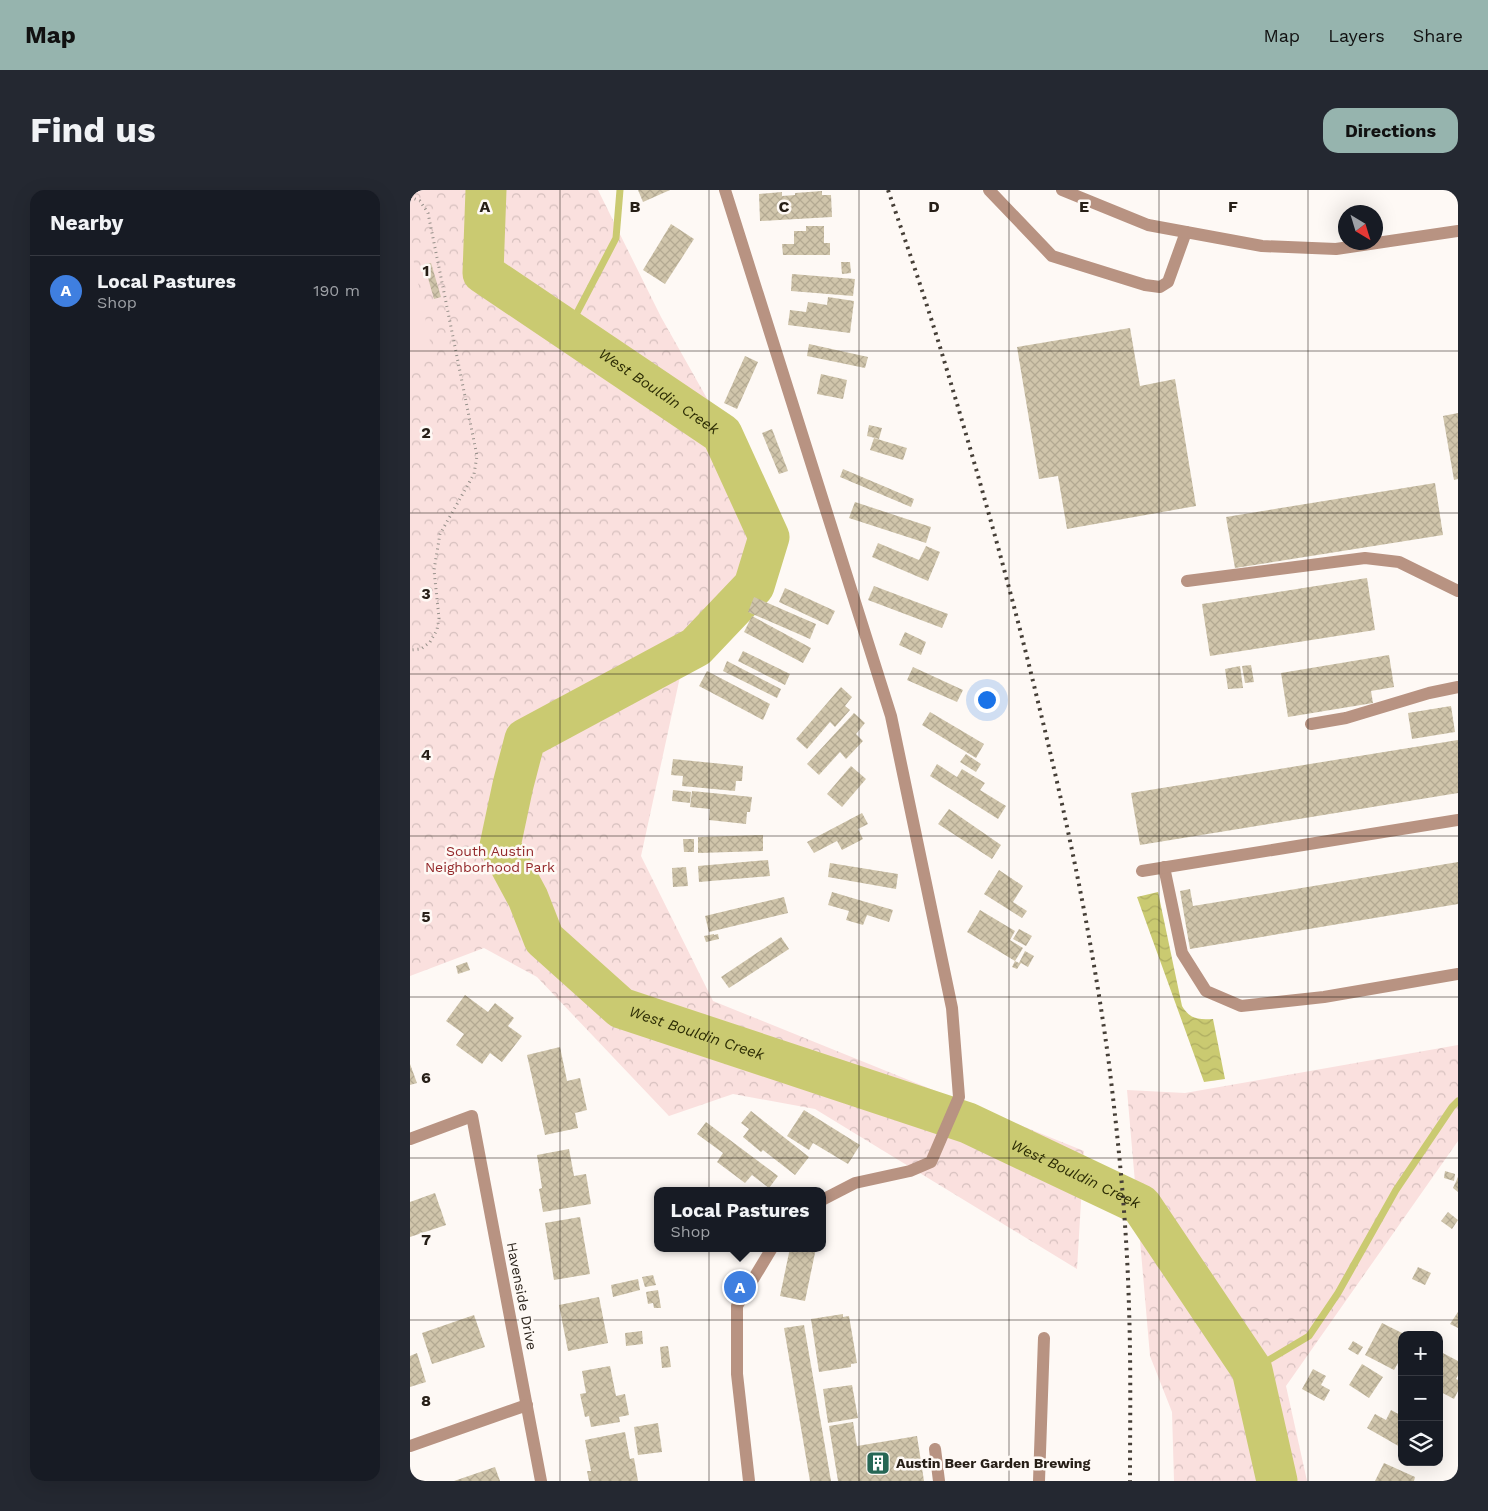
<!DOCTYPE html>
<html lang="en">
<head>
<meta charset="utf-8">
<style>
	:root { --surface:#171b24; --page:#242831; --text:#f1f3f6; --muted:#9ea1a6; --line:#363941; --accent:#96b4ae }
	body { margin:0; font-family:"Work Sans",sans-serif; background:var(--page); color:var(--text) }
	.controls { position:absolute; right:15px; bottom:15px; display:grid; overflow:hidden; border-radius:10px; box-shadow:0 5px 20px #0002 }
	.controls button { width:45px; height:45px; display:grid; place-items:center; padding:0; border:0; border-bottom:1px solid var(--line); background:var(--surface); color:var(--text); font:25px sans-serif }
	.compass { position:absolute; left:928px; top:15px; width:45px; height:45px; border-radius:50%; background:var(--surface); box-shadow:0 5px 20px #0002; rotate:142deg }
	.you { position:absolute; left:576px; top:509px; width:18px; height:18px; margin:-12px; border:4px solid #fff; border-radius:50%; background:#1a73e8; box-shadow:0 0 0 8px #1a73e833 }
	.badge { display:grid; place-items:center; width:32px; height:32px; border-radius:50%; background:var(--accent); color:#fff; font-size:16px; font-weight:700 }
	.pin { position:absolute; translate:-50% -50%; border:2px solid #fff; box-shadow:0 1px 5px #0006 }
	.popup { position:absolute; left:244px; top:997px; width:172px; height:65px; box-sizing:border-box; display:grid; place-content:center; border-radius:10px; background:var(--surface); filter:drop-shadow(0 1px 4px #0005); font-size:16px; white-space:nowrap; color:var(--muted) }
	.popup b { font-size:19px; color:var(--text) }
	.popup::after { content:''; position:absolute; left:50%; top:100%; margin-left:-10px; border:10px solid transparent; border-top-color:var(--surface) }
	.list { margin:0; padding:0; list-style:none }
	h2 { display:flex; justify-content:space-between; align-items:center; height:65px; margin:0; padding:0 20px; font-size:21px }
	h2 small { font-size:16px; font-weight:400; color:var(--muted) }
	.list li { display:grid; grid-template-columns:32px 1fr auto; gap:15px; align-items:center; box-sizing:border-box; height:70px; padding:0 20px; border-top:1px solid var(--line) }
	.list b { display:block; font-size:19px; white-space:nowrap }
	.list p { margin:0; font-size:16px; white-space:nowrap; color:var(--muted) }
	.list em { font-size:16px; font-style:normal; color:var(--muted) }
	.icon { flex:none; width:28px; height:28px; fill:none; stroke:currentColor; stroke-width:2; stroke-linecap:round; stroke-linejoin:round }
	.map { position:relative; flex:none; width:1048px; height:1291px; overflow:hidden; border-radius:15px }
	header { display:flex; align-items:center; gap:30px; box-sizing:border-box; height:70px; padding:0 25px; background:var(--accent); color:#111 }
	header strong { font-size:24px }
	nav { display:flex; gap:28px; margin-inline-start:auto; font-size:18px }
	.intro { display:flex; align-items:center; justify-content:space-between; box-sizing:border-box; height:120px; padding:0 30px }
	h1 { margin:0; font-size:35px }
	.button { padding:12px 22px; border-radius:15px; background:var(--accent); color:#111; font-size:18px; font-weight:700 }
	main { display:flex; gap:30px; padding:0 30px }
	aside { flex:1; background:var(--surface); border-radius:15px; box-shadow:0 5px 20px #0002 }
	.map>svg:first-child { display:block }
	.forest { fill:url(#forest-crowns) }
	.pitch { fill:#fae0de }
	.water { fill:url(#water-waves) }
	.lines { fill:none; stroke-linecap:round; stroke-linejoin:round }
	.stream { stroke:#caca71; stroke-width:7 }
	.river { stroke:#caca71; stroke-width:41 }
	.building { fill:url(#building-cross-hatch) }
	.path { stroke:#958f89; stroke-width:3; stroke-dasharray:1 4; stroke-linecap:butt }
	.minor { stroke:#b89382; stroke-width:12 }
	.rail { stroke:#463f37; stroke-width:4; stroke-dasharray:2.5 5; stroke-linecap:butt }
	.grid { fill:none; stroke:#271f17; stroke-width:1; stroke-opacity:0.55 }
	.labels { text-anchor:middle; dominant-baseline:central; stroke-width:5; stroke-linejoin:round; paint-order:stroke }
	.park-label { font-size:14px; fill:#93282a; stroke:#fef9f5 }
	.street-label { font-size:14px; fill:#271f17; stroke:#fef9f5 }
	.poi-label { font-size:14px; font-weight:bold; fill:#271f17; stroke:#fef9f5; text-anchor:start }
	.water-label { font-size:15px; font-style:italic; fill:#2d2d05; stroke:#fef9f5 }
	.grid-label { font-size:16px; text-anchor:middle; font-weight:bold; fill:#271f17; stroke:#fef9f5; stroke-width:5; stroke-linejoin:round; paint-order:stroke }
</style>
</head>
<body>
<header>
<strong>Map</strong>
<nav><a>Map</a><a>Layers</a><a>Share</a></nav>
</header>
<div class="intro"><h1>Find us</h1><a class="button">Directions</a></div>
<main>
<aside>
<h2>Nearby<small></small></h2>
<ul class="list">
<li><span class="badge" style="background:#3f7fe0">A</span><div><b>Local Pastures</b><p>Shop</p></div><em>190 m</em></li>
</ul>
</aside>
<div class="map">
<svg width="1048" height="1291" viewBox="0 0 1048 1291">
	<defs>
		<pattern id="forest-crowns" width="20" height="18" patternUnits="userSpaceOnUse" patternTransform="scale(1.25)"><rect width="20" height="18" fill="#fae0de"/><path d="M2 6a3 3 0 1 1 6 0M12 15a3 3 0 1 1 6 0" fill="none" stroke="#d6c0be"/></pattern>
		<pattern id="water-waves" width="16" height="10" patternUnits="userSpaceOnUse" patternTransform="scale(1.25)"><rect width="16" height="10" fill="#caca71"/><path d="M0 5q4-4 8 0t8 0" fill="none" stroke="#aead61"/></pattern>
		<pattern id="building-cross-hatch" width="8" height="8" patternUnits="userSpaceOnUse" patternTransform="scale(1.25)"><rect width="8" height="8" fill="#d0c5ab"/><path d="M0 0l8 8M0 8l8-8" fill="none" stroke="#b3a992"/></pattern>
	</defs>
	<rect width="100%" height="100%" fill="#fef9f5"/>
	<g class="forest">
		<path d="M0,0H188L251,127L369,336L367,370L314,447L273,473L231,666L303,811L674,961L667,1079L405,919L323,904L259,926L127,787L74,758L0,786Z"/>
		<path d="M1048,855V951L876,1196L897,1291H764L762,1222L740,1166L717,900L775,903Z"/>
	</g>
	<path class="pitch" d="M0,53L23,166L0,171Z"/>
	<path class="water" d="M748,702L772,816C780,829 788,830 803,829L815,889L794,892L727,707Z"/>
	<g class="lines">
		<g class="stream">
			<path d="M158,140L206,48L210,0"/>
			<path d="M842,1180L899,1146L928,1103L986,1000L1042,917L1048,911"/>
		</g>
		<path class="river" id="s1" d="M76,0L73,83L312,244L359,347L344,396L286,457L115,549L103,595L90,656L118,708L134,749L211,818L558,933L731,1015L842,1180L867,1291"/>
	</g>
	<g class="building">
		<path d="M228,0H260L233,12Z"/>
		<path d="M412,1V5H421L422,27L350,31L349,4L372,2V6L385,5V3Z"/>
		<path d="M261,34L284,49L255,94L233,80Z"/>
		<path d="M396,36H414V53H420V65H373L372,54H384V41H396Z"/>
		<path d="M431,72H440L441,83L432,84Z"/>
		<path d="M21,73L31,107L24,109L14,74Z"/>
		<path d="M382,84L445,89L443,106L381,101Z"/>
		<path d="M418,107L444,111L440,143L378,135L380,120L396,122L398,112L417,115Z"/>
		<path d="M720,138L730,196L765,189L786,316L657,339L648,286L629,289L607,157Z"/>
		<path d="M399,154L458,167L455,178L397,166Z"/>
		<path d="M335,166L348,172L327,219L314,213Z"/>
		<path d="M411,184L437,190L433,209L407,204Z"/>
		<path d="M1048,223V289L1044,290L1033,226Z"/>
		<path d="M459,235L472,238L469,249L457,246Z"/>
		<path d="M362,239L378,281L369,284L352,243Z"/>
		<path d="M464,248L497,258L493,270L460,260Z"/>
		<path d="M433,279L504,309L501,317L430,287Z"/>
		<path d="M1025,293L1033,345L825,378L816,327Z"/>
		<path d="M445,312L521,337L516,353L439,328Z"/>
		<path d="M468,353L509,370L516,356L530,362L518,391L462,367Z"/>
		<path d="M957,388L965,440L800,466L792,414Z"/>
		<path d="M464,396L538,424L532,438L458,410Z"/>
		<path d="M375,398L425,421L418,435L369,412Z"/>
		<path d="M344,407L406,434L400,449L338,422Z"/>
		<path d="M342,426L401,458L393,473L334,442Z"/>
		<path d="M495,442L516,452L511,465L489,455Z"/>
		<path d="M333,461L380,484L375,495L328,471Z"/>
		<path d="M979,465L984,497L961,501L963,513L878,527L871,483Z"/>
		<path d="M317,471L371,499L367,508L313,481Z"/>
		<path d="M841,475L844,492L835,493L832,476Z"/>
		<path d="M830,476L833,498L818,499L815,479Z"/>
		<path d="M503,477L553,500L547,512L497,490Z"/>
		<path d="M297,481L360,514L353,530L289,496Z"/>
		<path d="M431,497L442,507L435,516L440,520L425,537L420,532L397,559L386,549Z"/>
		<path d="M1041,516L1045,542L1002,549L998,523Z"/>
		<path d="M520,522L574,554L566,568L512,535Z"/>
		<path d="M444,523L455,533L446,544L453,551L436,569L430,562L409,585L397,574Z"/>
		<path d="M1048,550V603L730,655L721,603Z"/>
		<path d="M556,564L571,574L566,582L550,572Z"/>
		<path d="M263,569L333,576L332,591H326L325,601L272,596L273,586L261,585Z"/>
		<path d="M527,574L547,587L552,579L575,593L570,600L596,616L588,629L520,586Z"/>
		<path d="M441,576L456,589L432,617L417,604Z"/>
		<path d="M263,600L281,602L280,613L262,611Z"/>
		<path d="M282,601L342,607L340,622H337L336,634L299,630L300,619L280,617Z"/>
		<path d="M539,619L591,655L582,669L528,634Z"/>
		<path d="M452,623L458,634L448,639L453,649L432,660L427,651L404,663L397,652Z"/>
		<path d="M353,645V661L288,663V647Z"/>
		<path d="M273,649H284V662H274Z"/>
		<path d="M358,670L360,686L289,692L288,676Z"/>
		<path d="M1048,672V714L780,759L770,701L780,699L783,716Z"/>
		<path d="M420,673L488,684L486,699L418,687Z"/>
		<path d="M276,677L278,696L263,697L262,678Z"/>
		<path d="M589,680L613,696L603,712L617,721L612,728L574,704Z"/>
		<path d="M422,702L483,720L479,732L457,725L453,735L436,730L439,721L418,715Z"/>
		<path d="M374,707L378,723L299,742L295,726Z"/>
		<path d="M570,720L605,741L600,750L613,758L605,771L557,742Z"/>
		<path d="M609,739L622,746L616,756L603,749Z"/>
		<path d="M304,744V745L308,744L309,749L296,752L294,746Z"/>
		<path d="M371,747L379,759L319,798L311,787Z"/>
		<path d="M615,761L624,766L618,777L611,773L607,779L602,777L605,771L609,773Z"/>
		<path d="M57,772L60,780L48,784L46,776Z"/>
		<path d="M55,805L78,822L85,813L104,828L98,836L112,846L92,872L80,863L72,874L46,855L54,844L36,831Z"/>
		<path d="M150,857L157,891L170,888L177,920L165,923L168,938L135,945L117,865Z"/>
		<path d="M0,874L7,893L0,895Z"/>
		<path d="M394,920L450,955L438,974L403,953L399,960L377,946Z"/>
		<path d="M341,921L399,967L385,985L353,960L351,962L333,947L339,939L331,933Z"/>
		<path d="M296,932L368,986L359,998L342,985L335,993L307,972L313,963L287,944Z"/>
		<path d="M159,959L164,986L176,984L181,1014L133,1022L129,999L132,998L127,965Z"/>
		<path d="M1035,981L1045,984L1044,991L1034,988Z"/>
		<path d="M1048,987V1002L1043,998Z"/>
		<path d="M25,1003L36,1035L0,1047V1012Z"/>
		<path d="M1038,1022L1048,1030L1042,1039L1031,1031Z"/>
		<path d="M170,1027L180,1084L144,1090L135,1033Z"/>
		<path d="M380,1058H406L395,1111L370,1106Z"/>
		<path d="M1008,1077L1021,1083L1015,1095L1002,1089Z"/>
		<path d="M243,1085L246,1095L235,1097L232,1087Z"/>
		<path d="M228,1089L230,1100L203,1107L201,1095Z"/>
		<path d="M248,1100L251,1118H244L243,1113L238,1114L236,1102Z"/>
		<path d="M189,1107L198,1153L158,1161L149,1115Z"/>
		<path d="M1048,1122V1138L1040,1134Z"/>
		<path d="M433,1124V1127L439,1126L447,1173L441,1174V1177L409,1182L401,1129Z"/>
		<path d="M64,1125L75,1157L22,1174L12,1143Z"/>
		<path d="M972,1133L992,1143V1166L984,1180L955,1165Z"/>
		<path d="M394,1135L421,1291H400L374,1138Z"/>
		<path d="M232,1141L233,1154L216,1156L215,1143Z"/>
		<path d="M943,1151L953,1157L948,1165L938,1159Z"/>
		<path d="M258,1156L261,1177L252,1178L250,1157Z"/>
		<path d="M1029,1161L1048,1171V1185L1046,1189L1048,1190V1201L1044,1209L1029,1201Z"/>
		<path d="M7,1163L16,1192L0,1197V1166Z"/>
		<path d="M952,1174L973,1187L959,1208L939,1195Z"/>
		<path d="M200,1176L206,1206L215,1204L219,1225L209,1227L210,1232L181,1237L179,1226L175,1227L170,1204L176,1203L172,1181Z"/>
		<path d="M903,1179L916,1186L911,1195L920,1200L914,1211L892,1199Z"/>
		<path d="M442,1195L448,1228L418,1233L413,1199Z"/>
		<path d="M981,1220L992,1226V1258L957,1238L965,1224L976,1230Z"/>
		<path d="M443,1232L447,1256L507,1246L514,1291H428L419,1236Z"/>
		<path d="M248,1233L252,1262L228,1265L224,1237Z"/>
		<path d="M215,1242L220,1269L224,1268L228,1291H179L177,1281H181L175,1250Z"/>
		<path d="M974,1273L1005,1287L1004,1291H965Z"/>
		<path d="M85,1277L90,1291H44Z"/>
	</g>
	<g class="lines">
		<path class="path" d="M0,7L10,11L18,23L67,266L64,284L30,344L24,380L29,428L27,440L20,452L11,459L0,460"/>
		<g class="minor">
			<path d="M315,0L481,526L542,818L549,907L521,972L500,981L445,993L412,1010"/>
			<path d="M579,0L642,66L735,95L750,97L758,92L776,42"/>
			<path d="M652,0L738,35L852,56L926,59L1048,41"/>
			<path d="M777,391L955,368L989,372L1048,401"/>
			<path d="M901,534L936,528L1019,503L1048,497"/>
			<path d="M754,677L772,763L796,801L831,816L914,807L1048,784"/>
			<path d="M732,681L1048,630"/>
			<path d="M0,949L62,926L131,1291"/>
			<path d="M0,1256L117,1215"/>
			<path d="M525,1259L529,1291"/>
			<path d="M339,1291L327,1184V1116L362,1058"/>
			<path d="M629,1291L634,1148"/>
		</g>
		<path class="rail" d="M478,0C496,52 514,105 530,157C566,276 600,395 629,516C658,634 683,753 699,874C709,955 717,1037 719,1118C721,1176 720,1233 720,1291"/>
	</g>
	<path class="grid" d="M150,0V1291M299,0V1291M449,0V1291M599,0V1291M749,0V1291M898,0V1291M0,161H1048M0,323H1048M0,484H1048M0,646H1048M0,807H1048M0,968H1048M0,1130H1048"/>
	<defs>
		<g id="building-square" transform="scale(1.25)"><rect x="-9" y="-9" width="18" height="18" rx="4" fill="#266755" stroke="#fef9f5"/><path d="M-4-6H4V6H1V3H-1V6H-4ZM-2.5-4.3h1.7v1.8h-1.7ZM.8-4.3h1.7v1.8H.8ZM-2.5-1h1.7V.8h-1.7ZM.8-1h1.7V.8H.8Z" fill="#fff"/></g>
	</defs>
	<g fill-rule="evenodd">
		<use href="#building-square" x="468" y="1273"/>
	</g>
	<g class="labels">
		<g class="park-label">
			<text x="80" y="661">South Austin<tspan x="80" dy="16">Neighborhood Park</tspan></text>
		</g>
		<g class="street-label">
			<text transform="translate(112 1106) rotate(79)">Havenside Drive</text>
		</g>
		<g class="poi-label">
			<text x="486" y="1273">Austin Beer Garden Brewing</text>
		</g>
		<g class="water-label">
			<text stroke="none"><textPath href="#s1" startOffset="295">West Bouldin Creek</textPath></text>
			<text stroke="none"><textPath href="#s1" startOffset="1210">West Bouldin Creek</textPath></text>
			<text stroke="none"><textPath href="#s1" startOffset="1615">West Bouldin Creek</textPath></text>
		</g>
	</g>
	<g class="grid-label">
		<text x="75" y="22">A</text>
		<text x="225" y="22">B</text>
		<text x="374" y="22">C</text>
		<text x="524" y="22">D</text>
		<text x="674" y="22">E</text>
		<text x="823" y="22">F</text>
		<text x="16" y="86">1</text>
		<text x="16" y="248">2</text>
		<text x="16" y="409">3</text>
		<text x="16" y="570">4</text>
		<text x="16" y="732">5</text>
		<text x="16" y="893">6</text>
		<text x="16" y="1055">7</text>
		<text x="16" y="1216">8</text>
	</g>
</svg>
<div class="controls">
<button>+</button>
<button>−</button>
<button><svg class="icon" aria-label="layers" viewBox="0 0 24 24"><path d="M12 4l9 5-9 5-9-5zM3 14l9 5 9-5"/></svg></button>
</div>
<svg class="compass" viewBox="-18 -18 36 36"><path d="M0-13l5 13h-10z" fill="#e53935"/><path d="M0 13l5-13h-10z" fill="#9ea1a6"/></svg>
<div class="you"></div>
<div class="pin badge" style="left:330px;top:1097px;background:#3f7fe0">A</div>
<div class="popup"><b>Local Pastures</b>Shop</div>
</div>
</main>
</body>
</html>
